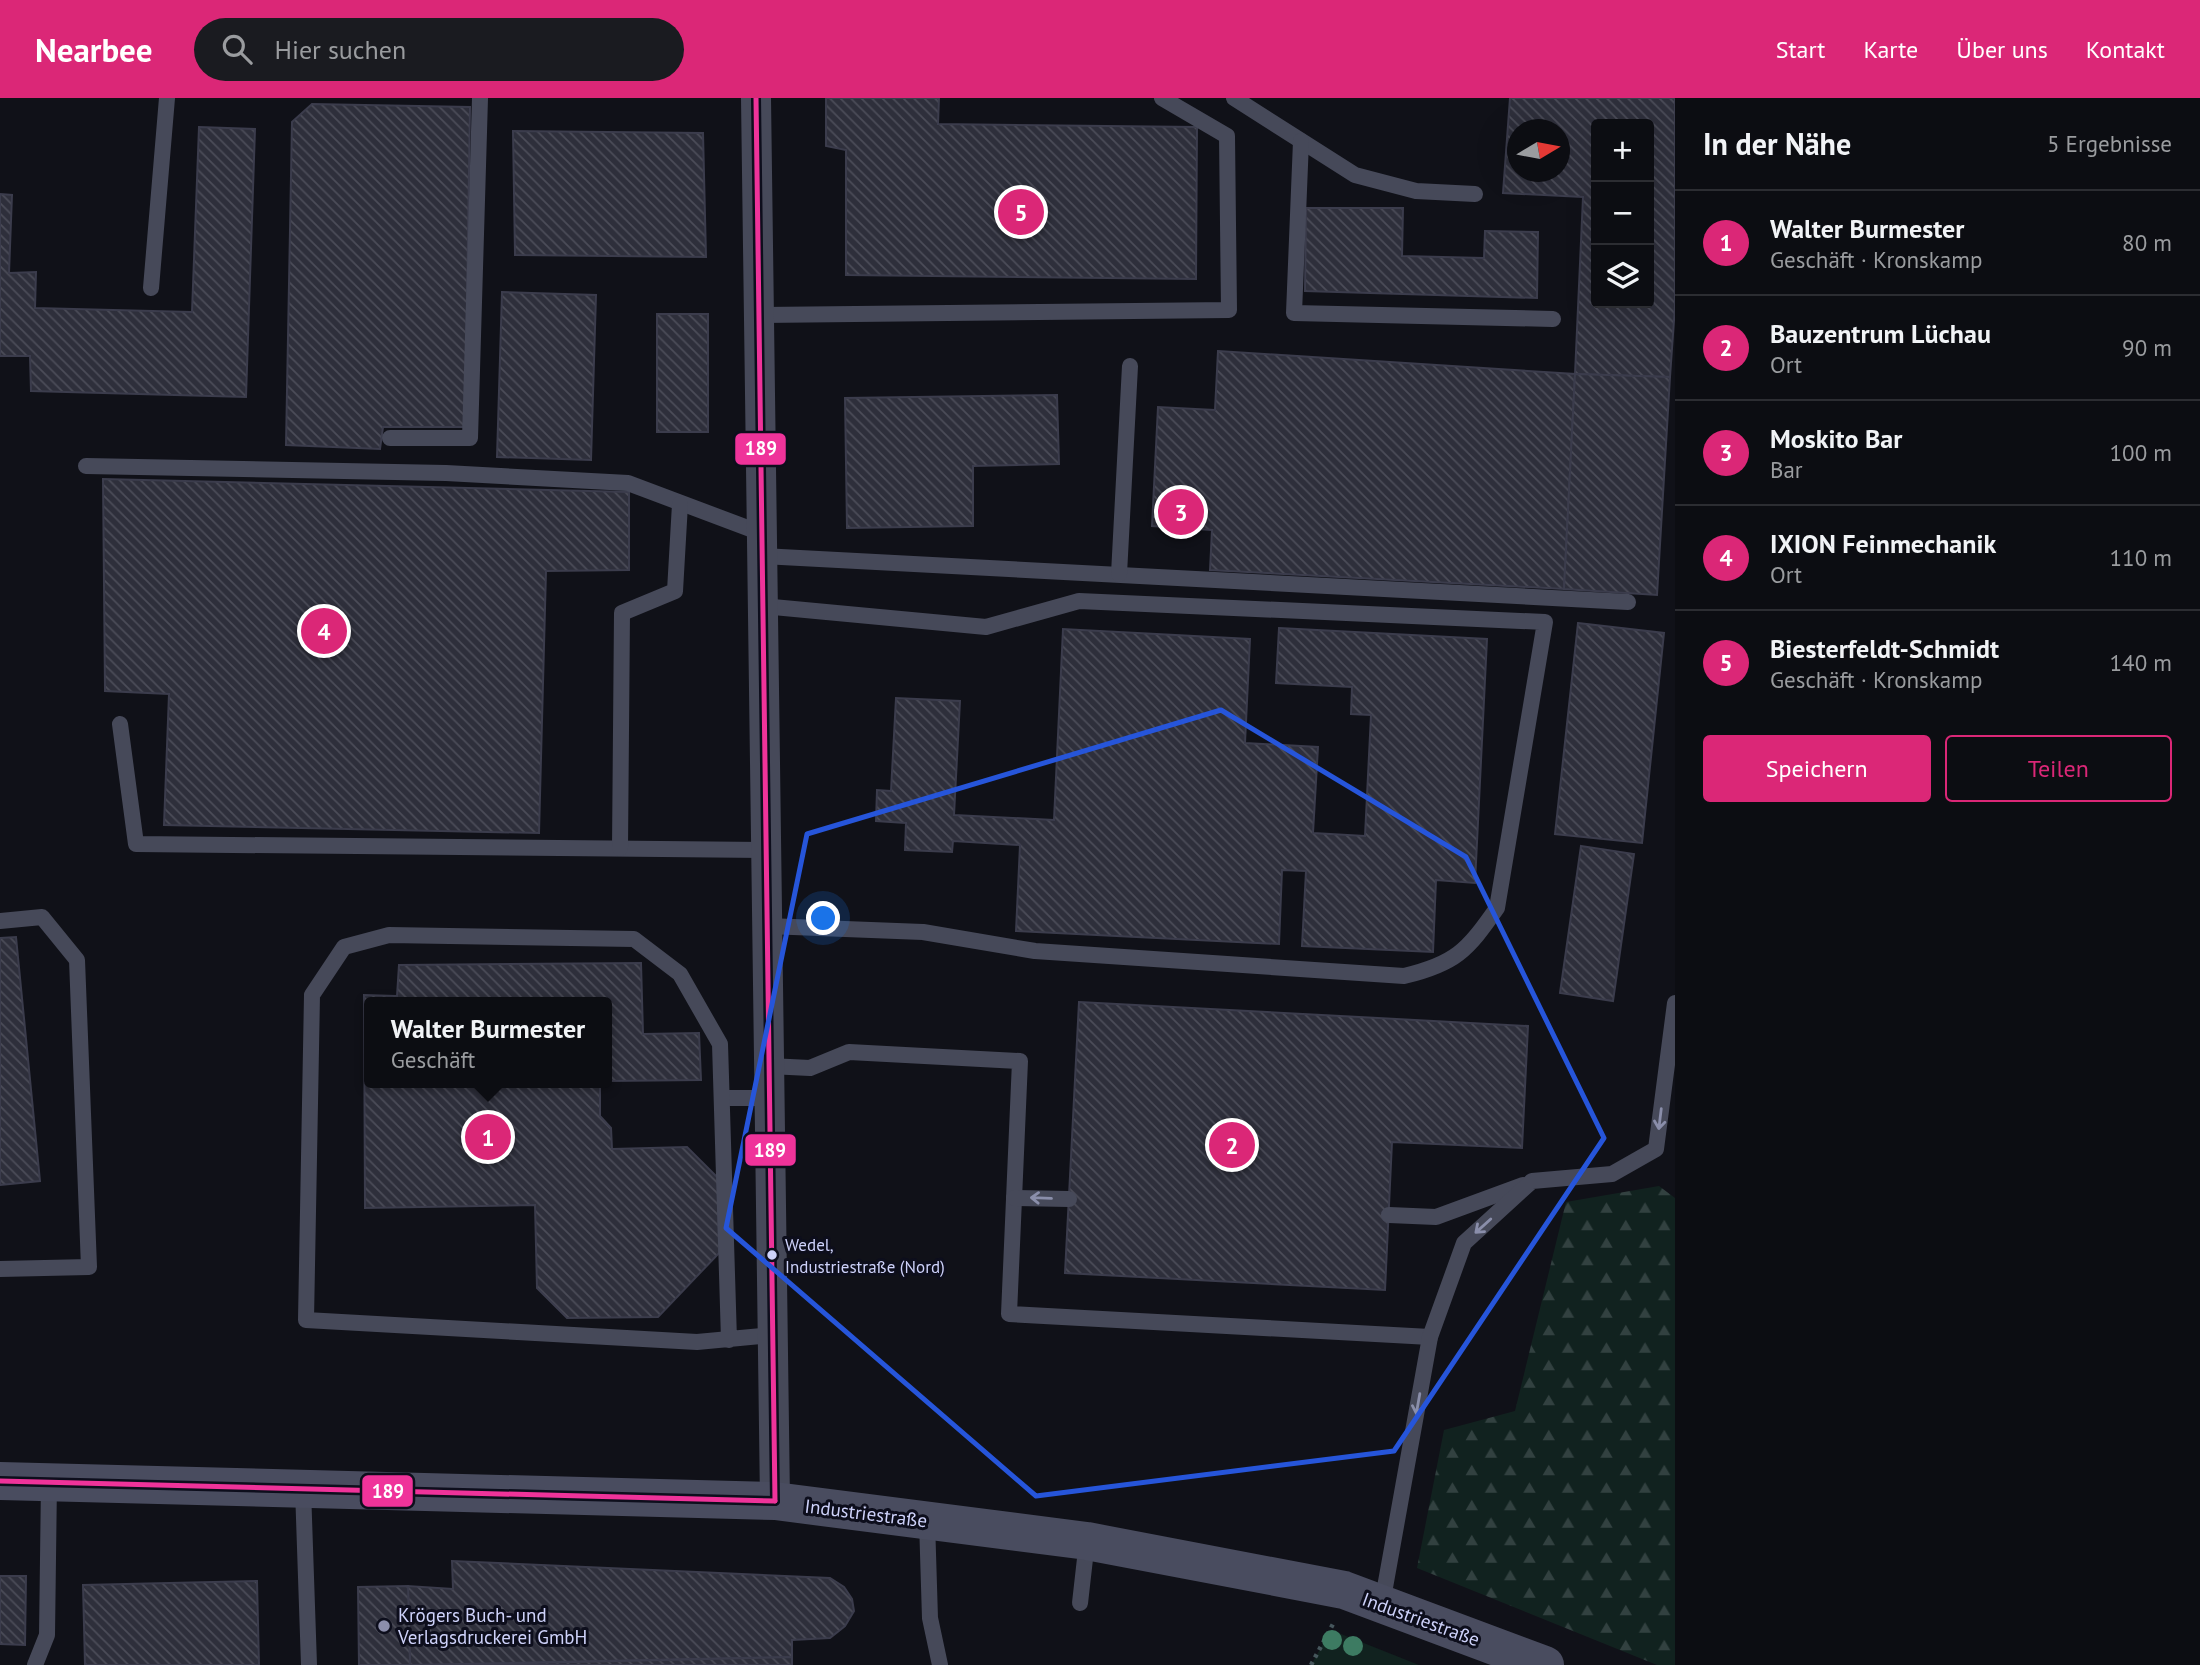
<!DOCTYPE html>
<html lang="de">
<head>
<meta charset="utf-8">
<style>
	:root { --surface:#0c0d12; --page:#1a1b20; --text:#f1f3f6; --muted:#9a9c9f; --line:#2c2d32; --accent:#db2777 }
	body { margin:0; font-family:"PT Sans",sans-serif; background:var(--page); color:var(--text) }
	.controls { position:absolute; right:21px; top:21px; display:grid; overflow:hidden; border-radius:7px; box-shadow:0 7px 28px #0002 }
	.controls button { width:63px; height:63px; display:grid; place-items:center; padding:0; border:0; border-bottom:2px solid var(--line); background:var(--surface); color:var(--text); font:35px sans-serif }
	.compass { position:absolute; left:1507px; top:21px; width:63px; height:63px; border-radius:50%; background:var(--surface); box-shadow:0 7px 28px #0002; rotate:80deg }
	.you { position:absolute; left:824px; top:821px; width:24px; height:24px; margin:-18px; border:5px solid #fff; border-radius:50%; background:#1a73e8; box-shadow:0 0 0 10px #1a73e833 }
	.badge { display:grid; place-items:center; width:46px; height:46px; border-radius:50%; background:var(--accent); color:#fff; font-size:23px; font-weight:700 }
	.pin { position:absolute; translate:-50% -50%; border:4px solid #fff; box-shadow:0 2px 7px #0006 }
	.popup { position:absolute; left:364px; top:899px; width:248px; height:91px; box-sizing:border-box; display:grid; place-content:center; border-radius:7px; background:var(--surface); filter:drop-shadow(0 2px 5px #0005); font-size:23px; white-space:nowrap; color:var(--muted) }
	.popup b { font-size:26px; color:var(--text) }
	.popup::after { content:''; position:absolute; left:50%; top:100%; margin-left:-14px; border:14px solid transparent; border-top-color:var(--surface) }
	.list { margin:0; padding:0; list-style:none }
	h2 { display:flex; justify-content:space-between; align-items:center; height:91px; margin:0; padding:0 28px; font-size:30px }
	h2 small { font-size:23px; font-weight:400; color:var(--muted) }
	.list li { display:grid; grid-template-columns:46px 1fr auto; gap:21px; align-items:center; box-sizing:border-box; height:105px; padding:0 28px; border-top:2px solid var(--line) }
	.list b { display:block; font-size:26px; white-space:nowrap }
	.list p { margin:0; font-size:23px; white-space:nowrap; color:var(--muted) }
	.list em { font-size:23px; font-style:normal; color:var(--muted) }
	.actions { display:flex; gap:14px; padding:21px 28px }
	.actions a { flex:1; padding:16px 0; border:2px solid var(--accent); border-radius:7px; text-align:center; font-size:24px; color:var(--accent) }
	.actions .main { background:var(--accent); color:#fff }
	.icon { flex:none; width:38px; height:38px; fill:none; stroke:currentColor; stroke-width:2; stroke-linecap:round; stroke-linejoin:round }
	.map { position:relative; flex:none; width:1675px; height:1567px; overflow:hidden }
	header { display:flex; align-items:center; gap:42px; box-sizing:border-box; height:98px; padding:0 35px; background:var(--accent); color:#fff }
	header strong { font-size:33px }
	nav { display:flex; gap:38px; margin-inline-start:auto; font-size:24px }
	.search { width:490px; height:63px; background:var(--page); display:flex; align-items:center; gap:18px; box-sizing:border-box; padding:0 24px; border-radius:38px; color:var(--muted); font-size:26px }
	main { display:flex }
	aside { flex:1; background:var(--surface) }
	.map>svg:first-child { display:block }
	.green { fill:#11221f }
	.forest { fill:url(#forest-firs) }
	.building { fill:url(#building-back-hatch); stroke:#3b3c4c; stroke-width:2; fill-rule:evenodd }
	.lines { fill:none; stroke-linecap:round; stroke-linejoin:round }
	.path { stroke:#46565c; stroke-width:4.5; stroke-dasharray:3.5 5; stroke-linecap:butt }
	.lane { stroke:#464959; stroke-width:16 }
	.street { stroke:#464959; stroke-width:30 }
	.secondary { stroke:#494c5f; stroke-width:38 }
	.bus-1-casing { stroke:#0d0e1c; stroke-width:10 }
	.bus-1 { stroke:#ef339a; stroke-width:5 }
	.tree { fill:#3d7b62 }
	.oneway { stroke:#8a8eaa }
	.marked { fill:none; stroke:#2655da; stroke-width:5; stroke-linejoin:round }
	.bus-dot { fill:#ced2fa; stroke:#0d0e1c; stroke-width:2.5 }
	.poi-dot { fill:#8c8eab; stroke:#0d0e1c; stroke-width:2.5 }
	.labels { text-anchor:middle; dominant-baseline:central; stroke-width:6; stroke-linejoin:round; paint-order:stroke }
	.bus-label { font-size:17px; fill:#ced2fa; stroke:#0d0e1c; text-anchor:start }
	.street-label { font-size:19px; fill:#ced2fa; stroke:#0d0e1c }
	.poi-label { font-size:19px; fill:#ced2fa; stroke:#0d0e1c; text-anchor:start }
	.line-badge { stroke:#0d0e1c; stroke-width:2.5 }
	.badge-label { font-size:19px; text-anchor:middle; font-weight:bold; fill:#fff }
</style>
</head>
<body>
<header>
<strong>Nearbee</strong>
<div class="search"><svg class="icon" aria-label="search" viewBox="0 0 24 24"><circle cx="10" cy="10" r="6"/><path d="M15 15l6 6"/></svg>Hier suchen</div>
<nav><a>Start</a><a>Karte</a><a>Über uns</a><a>Kontakt</a></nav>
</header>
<main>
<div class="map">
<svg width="1675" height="1567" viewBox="0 0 1675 1567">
	<defs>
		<pattern id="forest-firs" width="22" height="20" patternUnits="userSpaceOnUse" patternTransform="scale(1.75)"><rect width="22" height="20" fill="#11221f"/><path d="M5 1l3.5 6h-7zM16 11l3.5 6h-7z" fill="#324140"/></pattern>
		<pattern id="building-back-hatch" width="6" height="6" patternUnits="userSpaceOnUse" patternTransform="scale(1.75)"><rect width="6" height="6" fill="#2e2f3b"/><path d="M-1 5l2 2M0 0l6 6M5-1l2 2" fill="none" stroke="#4b4c58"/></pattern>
	</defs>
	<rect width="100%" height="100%" fill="#101118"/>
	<path class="green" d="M1331,1532L1419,1567H1311Z"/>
	<path class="forest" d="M1659,1088L1675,1100V1567H1657L1417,1470L1444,1332L1515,1313L1566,1104Z"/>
	<g class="building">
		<path d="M826,0H939L938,26L1197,29L1196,181L846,177V52L826,48Z"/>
		<path d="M1510,0H1675V208L1670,279L1575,276L1583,99L1503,95ZM1596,26H1649V205H1596ZM1518,32H1560V74H1518Z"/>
		<path d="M312,6L470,9L465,329H383L380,351L286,347L292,24Z"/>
		<path d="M199,29L255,31L246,299L31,293L30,258H0V96L12,97L9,175L36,174L35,210L192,214Z"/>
		<path d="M513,33L703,35L706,159L515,157Z"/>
		<path d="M1306,110H1403L1402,158L1484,160L1485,133L1538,134L1537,200L1305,193Z"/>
		<path d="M502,194L596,197L591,362L497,359Z"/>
		<rect x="657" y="216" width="51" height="118"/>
		<path d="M1218,253L1575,276L1564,491L1210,472L1212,432L1152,428L1158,309L1215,312Z"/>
		<path d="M1575,276L1670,279L1657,497L1564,491Z"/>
		<path d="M1057,297L1059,366L973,368V428L847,430L845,300Z"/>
		<path d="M103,381L629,394V472L546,473L539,735L164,727L169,596L105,593Z"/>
		<path d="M1578,525L1664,535L1642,745L1555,736Z"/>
		<path d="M1279,530L1487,541L1475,785L1436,782L1433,854L1302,848L1306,773L1282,772L1279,846L1016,833L1020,747L953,743L952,754L905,752L906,725L876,723L877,692L891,693L896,600L960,603L954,717L1054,722L1063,531L1250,541L1245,645L1318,649L1313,735L1365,738L1371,617L1351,616L1352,589L1276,585Z"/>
		<path d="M1581,748L1634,756L1613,903L1560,895Z"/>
		<path d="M16,839L40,1083L0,1087V840Z"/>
		<path d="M641,865L643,936L699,935L701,982L607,983V904H369V985H600V1018L611,1030L612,1051L687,1049L718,1080L719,1155L658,1219L567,1220L537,1190L535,1107L365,1110L364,897L397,898L399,867Z"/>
		<path d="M1079,904L1528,928L1522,1050L1392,1044L1385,1192L1065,1175Z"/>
		<path d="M452,1463L830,1480L844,1489L852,1501L854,1513L845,1528L830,1540L792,1542V1559L410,1567L408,1488L453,1491Z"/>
		<path d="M0,1478H26L25,1547L0,1546Z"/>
		<path d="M257,1483L259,1567H85L83,1487Z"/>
		<path d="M408,1488L410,1567H359L358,1489Z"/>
		<path d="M792,1559V1567H448Z"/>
	</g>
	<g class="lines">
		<path class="path" d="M1311,1567L1333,1526"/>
		<g class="lane">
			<path d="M1234,0L1355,77L1416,93L1475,96"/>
			<path d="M1301,43L1294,215L1553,221"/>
			<path d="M151,190L167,0"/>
			<path d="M758,217L1229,212L1227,38L1162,0"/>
			<path d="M390,340H470L480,0"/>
			<path d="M86,368L446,375L628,385L761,435"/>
			<path d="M762,458L1628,504"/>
			<path d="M1119,476L1130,268"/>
			<path d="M762,508L986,529L1079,503L1545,524L1497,810C1467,853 1455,866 1404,878L1035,853L923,834L767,828"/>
			<path d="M120,626L136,746L766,752"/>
			<path d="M620,750L622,515L675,493L680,406"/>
			<path d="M0,823L42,819L77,862L89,1169L0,1171"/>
			<path d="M769,968L810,970L849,954L1020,963L1009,1216L1430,1239"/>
			<path d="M723,1000H769"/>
			<path d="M1014,1100L1069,1101"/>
			<path d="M1389,1117L1436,1119L1523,1087"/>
			<path d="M729,1242L720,946L680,876L634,841L389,837L344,849L312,897L306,1222L697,1244L772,1237"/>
			<path d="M303,1391L309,1567"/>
			<path d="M927,1423L930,1520L940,1567"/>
			<path d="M1080,1505L1087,1443"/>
			<path d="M1382,1506L1430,1239L1464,1145L1532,1083L1612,1076L1656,1051L1675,905"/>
			<path d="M35,1567L47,1537L49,1384"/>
		</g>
		<path class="street" d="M756,0L775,1403"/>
		<path class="secondary" d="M0,1383L775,1403L1087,1443L1344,1492L1545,1567"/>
		<g class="bus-1-casing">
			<g id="bus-1">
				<path d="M756,0L775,1403"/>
				<path d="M0,1383L775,1403"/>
			</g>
		</g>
		<use href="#bus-1" class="bus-1"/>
	</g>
	<g class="tree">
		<circle cx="1332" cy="1542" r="10"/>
		<circle cx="1353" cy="1548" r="10"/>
	</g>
	<defs><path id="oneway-shaft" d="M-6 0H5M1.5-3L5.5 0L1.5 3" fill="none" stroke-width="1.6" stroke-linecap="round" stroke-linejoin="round" transform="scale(1.75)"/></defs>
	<g class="oneway">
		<use href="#oneway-shaft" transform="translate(1660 1021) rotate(97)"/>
		<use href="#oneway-shaft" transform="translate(1041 1100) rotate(-178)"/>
		<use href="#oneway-shaft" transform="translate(1483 1128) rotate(138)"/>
		<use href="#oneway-shaft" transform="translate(1418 1306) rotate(100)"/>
	</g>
	<path class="marked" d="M1221,612L1466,759L1604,1040L1394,1353L1036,1398L726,1130L807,736Z"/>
	<circle class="bus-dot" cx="772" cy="1157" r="6"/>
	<circle class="poi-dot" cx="384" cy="1528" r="7"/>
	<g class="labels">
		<g class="bus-label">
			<text x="785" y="1147">Wedel,<tspan x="785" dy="22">Industriestraße (Nord)</tspan></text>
		</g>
		<g class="street-label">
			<text transform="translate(866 1415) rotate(7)">Industriestraße</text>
			<text transform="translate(1421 1521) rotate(20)">Industriestraße</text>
		</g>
		<g class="poi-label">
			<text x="398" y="1517">Krögers Buch- und<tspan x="398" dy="22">Verlagsdruckerei GmbH</tspan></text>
		</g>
	</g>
	<g class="line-badge">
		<rect x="734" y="334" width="53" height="34" rx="7" fill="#ef339a"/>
		<rect x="744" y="1035" width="53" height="34" rx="7" fill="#ef339a"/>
		<rect x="361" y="1376" width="53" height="34" rx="7" fill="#ef339a"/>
	</g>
	<g class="badge-label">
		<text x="761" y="357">189</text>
		<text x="770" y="1059">189</text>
		<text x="388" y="1400">189</text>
	</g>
</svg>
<div class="controls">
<button>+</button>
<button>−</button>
<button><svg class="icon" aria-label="layers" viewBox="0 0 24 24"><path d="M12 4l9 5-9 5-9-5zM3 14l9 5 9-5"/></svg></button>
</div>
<svg class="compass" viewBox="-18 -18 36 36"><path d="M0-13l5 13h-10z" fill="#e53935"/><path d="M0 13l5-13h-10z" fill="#9a9c9f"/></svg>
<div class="you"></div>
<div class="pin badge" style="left:488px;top:1039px">1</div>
<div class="popup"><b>Walter Burmester</b>Geschäft</div>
<div class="pin badge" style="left:1232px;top:1047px">2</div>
<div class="pin badge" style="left:1181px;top:414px">3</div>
<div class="pin badge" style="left:324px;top:533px">4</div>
<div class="pin badge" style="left:1021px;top:114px">5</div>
</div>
<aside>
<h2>In der Nähe<small>5 Ergebnisse</small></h2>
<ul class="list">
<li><span class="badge">1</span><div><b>Walter Burmester</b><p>Geschäft · Kronskamp</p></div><em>80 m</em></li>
<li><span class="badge">2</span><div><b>Bauzentrum Lüchau</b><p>Ort</p></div><em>90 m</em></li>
<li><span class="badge">3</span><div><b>Moskito Bar</b><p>Bar</p></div><em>100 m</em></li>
<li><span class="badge">4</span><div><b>IXION Feinmechanik</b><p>Ort</p></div><em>110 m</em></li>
<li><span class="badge">5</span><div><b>Biesterfeldt-Schmidt</b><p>Geschäft · Kronskamp</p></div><em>140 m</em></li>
</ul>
<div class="actions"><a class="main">Speichern</a><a>Teilen</a></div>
</aside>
</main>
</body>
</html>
